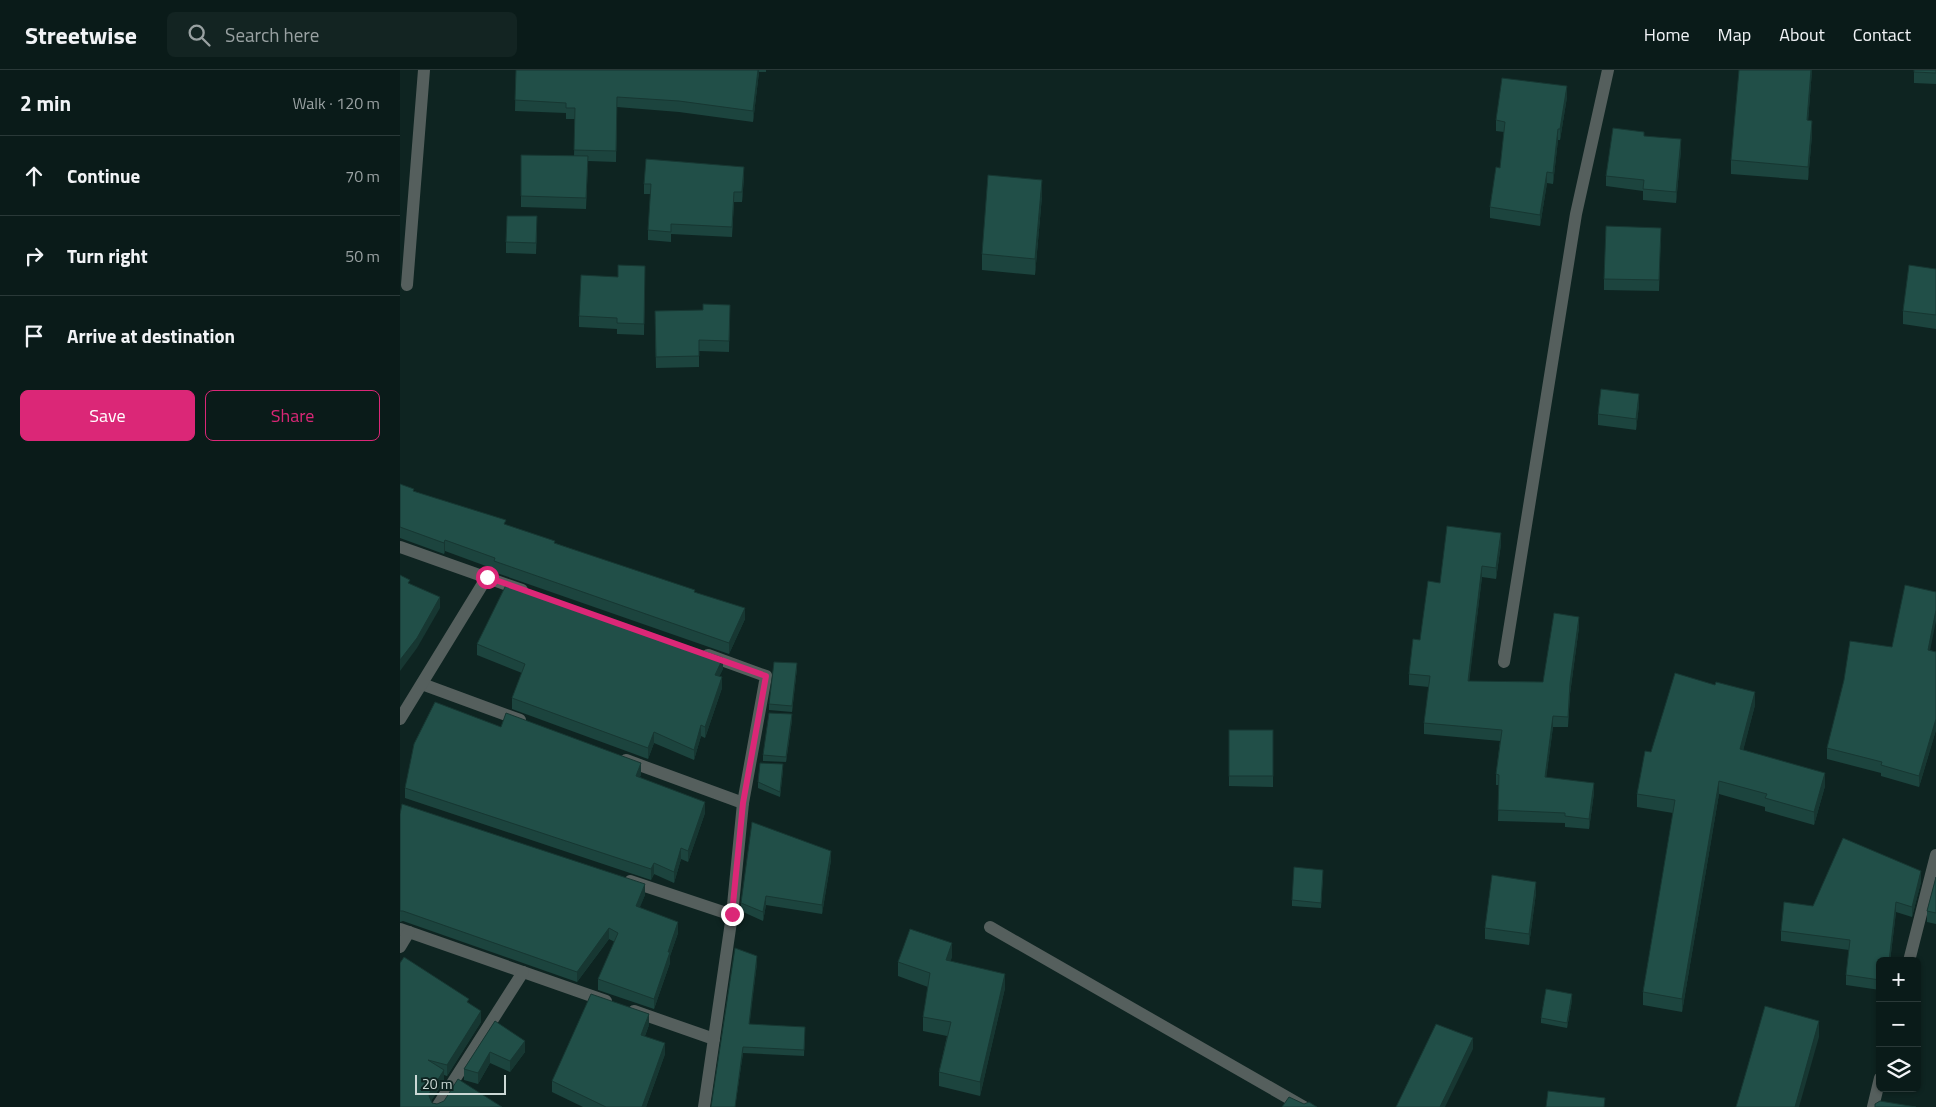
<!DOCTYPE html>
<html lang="en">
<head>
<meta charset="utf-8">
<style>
	:root { --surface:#0a1b19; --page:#132422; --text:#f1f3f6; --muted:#99a1a2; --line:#2a3938; --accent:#db2777 }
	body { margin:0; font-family:"Titillium Web",sans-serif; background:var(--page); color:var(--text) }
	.controls { position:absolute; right:15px; bottom:15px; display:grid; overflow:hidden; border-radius:8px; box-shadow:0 1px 4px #0004 }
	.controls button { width:45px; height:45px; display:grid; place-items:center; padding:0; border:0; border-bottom:1px solid var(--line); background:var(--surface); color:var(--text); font:25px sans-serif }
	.scale { position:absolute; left:15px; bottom:12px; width:91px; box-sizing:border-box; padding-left:5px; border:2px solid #cbd8d5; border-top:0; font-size:14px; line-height:18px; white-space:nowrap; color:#cbd8d5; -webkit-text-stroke:4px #0e2421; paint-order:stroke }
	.stop { position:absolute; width:15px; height:15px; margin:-11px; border:4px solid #db2777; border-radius:50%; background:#fff }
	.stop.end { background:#db2777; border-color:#fff; box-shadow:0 1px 5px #0008 }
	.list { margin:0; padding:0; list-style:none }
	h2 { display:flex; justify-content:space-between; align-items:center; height:65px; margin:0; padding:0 20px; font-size:21px }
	h2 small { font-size:16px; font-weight:400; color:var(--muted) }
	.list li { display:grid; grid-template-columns:32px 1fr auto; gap:15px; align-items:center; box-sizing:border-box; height:80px; padding:0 20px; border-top:1px solid var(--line) }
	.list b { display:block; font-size:19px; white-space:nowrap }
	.list em { font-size:16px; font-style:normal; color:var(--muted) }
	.actions { display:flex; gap:10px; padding:15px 20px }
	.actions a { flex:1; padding:11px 0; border:1px solid var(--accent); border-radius:8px; text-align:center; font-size:18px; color:var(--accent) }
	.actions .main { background:var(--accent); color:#fff }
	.icon { flex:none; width:28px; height:28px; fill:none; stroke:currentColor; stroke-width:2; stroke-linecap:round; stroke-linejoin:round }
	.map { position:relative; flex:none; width:1536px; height:1037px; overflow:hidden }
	header { display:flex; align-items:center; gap:30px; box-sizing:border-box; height:70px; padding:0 25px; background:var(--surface); border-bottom:1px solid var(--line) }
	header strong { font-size:24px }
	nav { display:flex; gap:28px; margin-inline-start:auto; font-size:18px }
	.search { width:350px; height:45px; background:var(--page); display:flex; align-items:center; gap:12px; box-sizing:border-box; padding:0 18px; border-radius:8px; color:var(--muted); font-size:19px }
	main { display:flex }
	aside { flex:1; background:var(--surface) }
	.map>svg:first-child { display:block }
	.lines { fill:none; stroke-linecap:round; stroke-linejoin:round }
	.minor { stroke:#555f5d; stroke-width:12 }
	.wall { fill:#1c443e }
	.shaded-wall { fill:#173732 }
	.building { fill:#214f48; stroke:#173732 }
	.route { stroke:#db2777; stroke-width:6 }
</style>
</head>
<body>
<header>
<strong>Streetwise</strong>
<div class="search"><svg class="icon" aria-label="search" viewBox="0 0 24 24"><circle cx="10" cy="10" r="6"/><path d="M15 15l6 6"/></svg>Search here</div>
<nav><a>Home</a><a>Map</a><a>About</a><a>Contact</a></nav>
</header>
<main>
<aside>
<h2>2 min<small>Walk · 120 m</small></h2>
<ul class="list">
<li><svg class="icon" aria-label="ahead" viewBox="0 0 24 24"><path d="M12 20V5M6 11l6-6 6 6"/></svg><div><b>Continue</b></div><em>70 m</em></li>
<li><svg class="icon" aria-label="right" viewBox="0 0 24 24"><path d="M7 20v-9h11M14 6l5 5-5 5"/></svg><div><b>Turn right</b></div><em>50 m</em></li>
<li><svg class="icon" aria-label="arrive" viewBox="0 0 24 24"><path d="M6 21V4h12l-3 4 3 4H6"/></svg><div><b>Arrive at destination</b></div></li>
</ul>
<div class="actions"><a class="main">Save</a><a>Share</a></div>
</aside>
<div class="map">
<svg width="1536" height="1037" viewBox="0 0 1536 1037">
	<rect width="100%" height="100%" fill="#0e2421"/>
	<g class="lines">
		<g class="minor">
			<path d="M7,215L24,0"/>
			<path d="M0,477L122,520"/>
			<path d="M1104,592L1176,144L1208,0"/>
			<path d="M22,614L120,650"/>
			<path d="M0,649L87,507"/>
			<path d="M226,690L343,733"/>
			<path d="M230,811L332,845"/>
			<path d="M590,857L904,1037"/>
			<path d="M0,859L206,931"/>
			<path d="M0,877L9,862"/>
			<path d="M1509,891L1536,785"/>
			<path d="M234,941L314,969"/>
			<path d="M37,1037L123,902"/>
			<path d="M304,1037L332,845L343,733L366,606L308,585"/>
			<path d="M1473,1037L1480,1008"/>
		</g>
	</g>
	<g class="wall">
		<path d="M116,0H366V2H359L353,52L279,42L217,37L216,92L188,91L186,139L121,137V85L174,86L175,49H166V43L115,41Z"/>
		<path d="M1412,0L1408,51L1412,65L1408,110L1331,104V90Z"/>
		<path d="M1514,0H1536V14L1514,13Z"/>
		<path d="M1167,27L1160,70H1158L1153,114L1147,113L1140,156L1090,148V137L1100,98L1104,62L1096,61V50Z"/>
		<path d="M1244,66L1281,80L1276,133L1243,130V121L1206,116V106Z"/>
		<path d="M344,107L342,132H334L332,167L271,164V172L248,170V160L251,124H244V114Z"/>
		<path d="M642,126L635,205L582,200V184Z"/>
		<path d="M137,157L136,184L106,183V172Z"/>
		<path d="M1261,158L1259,221L1204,220V209Z"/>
		<path d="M245,196L244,265L217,264V259L179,257V246L218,207Z"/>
		<path d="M1536,199V259L1503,254V241Z"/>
		<path d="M330,235L329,282L299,281V297L256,298L255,252Z"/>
		<path d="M1239,335L1236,360L1198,355V344Z"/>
		<path d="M0,414L14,421L155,473L295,522L345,549L329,584L94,502V499L45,481L44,484L0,468Z"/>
		<path d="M1101,474L1096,509L1082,507L1069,611L1143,612L1179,557L1170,624L1168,657H1153L1146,707L1194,723L1189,759L1165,757V753L1098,751L1099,715H1096V704L1100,671L1024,664V653L1029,617L1009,615V604L1040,513Z"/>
		<path d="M77,574L323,599L319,606L322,618L305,668L301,666L294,690L254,673L248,689L112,639V628L122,603L77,585Z"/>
		<path d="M1492,577L1530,580L1536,582V660L1519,717L1481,706V703L1427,689V678Z"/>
		<path d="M397,598L392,642L369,640V634Z"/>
		<path d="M1355,635L1343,680L1425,716L1414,755L1365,741V737L1319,724L1282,942L1243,935V922L1273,743L1237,737V724Z"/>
		<path d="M392,650L386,692L363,691V685Z"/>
		<path d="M101,657L241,704L240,707L305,743L288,792L281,789L274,813L254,804L251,810L5,728V718Z"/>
		<path d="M829,660H873V717L829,716Z"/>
		<path d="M383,700L380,727L358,718V712Z"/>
		<path d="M0,744L245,825L239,838L278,863L270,886V893L254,939L198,920V909L215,872L209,869L177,912L3,851L0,852Z"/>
		<path d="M431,790L422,844L366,835L363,851L341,841V833Z"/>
		<path d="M923,806L921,838L892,836V830Z"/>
		<path d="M1536,807V854L1527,852V841Z"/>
		<path d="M1521,812L1512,847L1496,842L1490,891H1480V920L1446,915V905L1449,880L1381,871V861L1413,836Z"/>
		<path d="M1136,823L1129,875L1085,869V858Z"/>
		<path d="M552,887L550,891L605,918L580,1026L539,1016V1002L547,966L523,961V947L528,917L498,906V892Z"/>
		<path d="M0,893L69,933L81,952L47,1006L44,1005V1011L31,1031L32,1033L37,1034L0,1037Z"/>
		<path d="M357,893L349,954L405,957L404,986L343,983L335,1037H311Z"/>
		<path d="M1172,930L1167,958L1141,953V948Z"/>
		<path d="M95,951L125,982L110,1002L90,993L78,1014L64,1010V999Z"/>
		<path d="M249,955L245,966L265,984L246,1037H183L152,1022V1011Z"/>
	</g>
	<g class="shaded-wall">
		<path d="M358,0H359V2L353,52V41Z"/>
		<path d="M1411,0H1412L1407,64V50Z"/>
		<path d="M1167,16V27L1160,70V59Z"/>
		<path d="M1412,51V65L1408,110V97Z"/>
		<path d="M1158,59V70L1153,114V103Z"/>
		<path d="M1281,69V80L1276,133V122Z"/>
		<path d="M344,97V107L342,132V122Z"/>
		<path d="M1147,102V113L1140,156V145Z"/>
		<path d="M642,110V126L635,205V189Z"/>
		<path d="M1239,324V335L1236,360V349Z"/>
		<path d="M1101,463V474L1096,509V498Z"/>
		<path d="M45,470V481L44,484V473Z"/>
		<path d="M1082,496V507L1068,622V611Z"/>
		<path d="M40,527V538L17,578L0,601V590Z"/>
		<path d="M345,538V549L329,584V573Z"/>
		<path d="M1536,540V551L1528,591V580Z"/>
		<path d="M1179,547V557L1170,624L1168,657L1170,613Z"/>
		<path d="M323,588V599L315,616V605Z"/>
		<path d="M397,593V598L392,642V636Z"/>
		<path d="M322,607V618L305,668V657Z"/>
		<path d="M1355,622V635L1340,693V679Z"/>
		<path d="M392,644V650L386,692V687Z"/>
		<path d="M1153,646V657L1145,718V707Z"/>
		<path d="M1536,649V660L1519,717V706Z"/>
		<path d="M301,655V666L294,690V680Z"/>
		<path d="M254,662V673L248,689V678Z"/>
		<path d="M241,693V704L236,717V706Z"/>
		<path d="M383,694V700L380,727V722Z"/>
		<path d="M1425,703V716L1414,755V742Z"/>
		<path d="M1319,711V724L1282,942V929Z"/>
		<path d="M1194,713V723L1189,759V749Z"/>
		<path d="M305,732V743L288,792V781Z"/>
		<path d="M281,778V789L274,813V802Z"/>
		<path d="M431,781V790L422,844V835Z"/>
		<path d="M254,793V804L251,810V799Z"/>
		<path d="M1521,801V812L1512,847V837Z"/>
		<path d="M1136,812V823L1129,875V864Z"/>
		<path d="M245,814V825L236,847V836Z"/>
		<path d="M366,826V835L363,851V842Z"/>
		<path d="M1496,832V842L1490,891H1489Z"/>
		<path d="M278,852V863L270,886V893L254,939V929L268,882Z"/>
		<path d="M209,858V869L177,912V902Z"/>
		<path d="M552,873V887L546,904V890Z"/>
		<path d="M357,886V893L349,960V954Z"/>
		<path d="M605,904V918L580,1026V1012Z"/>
		<path d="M1172,924V930L1167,958V953Z"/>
		<path d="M81,941V952L47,1006V995Z"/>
		<path d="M249,944V955L241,976V965Z"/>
		<path d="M1419,951V967L1399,1037H1395Z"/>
		<path d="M1073,968V979L1045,1037H1040Z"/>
		<path d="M125,971V982L110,1002V991Z"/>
		<path d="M265,973V984L246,1037H242Z"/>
		<path d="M343,977V983L335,1037Z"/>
		<path d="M90,982V993L78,1014V1003Z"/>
		<path d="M44,1000V1011L30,1033L29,1026L30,1022Z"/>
	</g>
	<g class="building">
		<path d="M116,0H358L353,41L279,31L217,27L216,81L174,80L175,38H166V33L115,30Z"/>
		<path d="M1339,0H1411L1407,50L1412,51L1408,97L1331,90Z"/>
		<path d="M1514,0H1536V3L1514,2Z"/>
		<path d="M1102,8L1167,16L1160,59H1158L1153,103L1147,102L1140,145L1090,137L1096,97L1100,98L1105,52L1096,50Z"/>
		<path d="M1213,58L1244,62V66L1281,69L1276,122L1243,119L1244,110L1206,106Z"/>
		<path d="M121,85L188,86L186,128L121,126Z"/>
		<path d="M246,89L344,97L342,122H334L332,157L271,154V162L248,160L251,114H244Z"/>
		<path d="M588,105L642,110L635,189L582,184Z"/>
		<path d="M107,146H137L136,173L106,172Z"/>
		<path d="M1206,156L1261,158L1259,210L1204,209Z"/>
		<path d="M218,195L245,196L244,254L217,253V248L179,246L181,205L218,207Z"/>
		<path d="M1509,195L1536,199V245L1503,241Z"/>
		<path d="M303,234L330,235L329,271L299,270V286L256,287L255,241L303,240Z"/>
		<path d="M1201,319L1239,324L1236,349L1198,344Z"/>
		<path d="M0,414L14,419L13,421L106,450L104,454L155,471L154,473L295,520L294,522L345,538L329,573L94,491L95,488L45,470L44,473L0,457Z"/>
		<path d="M1047,456L1101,463L1096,498L1082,496L1068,611L1143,612L1154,543L1179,547L1170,613L1168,647L1153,646L1145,707L1194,713L1189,749L1165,746V743L1098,740L1099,705L1096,704L1102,660L1024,653L1030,606L1009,604L1013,569L1020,570L1028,511L1040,513Z"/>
		<path d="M0,505L10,510L8,513L40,527L17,568L0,590Z"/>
		<path d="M107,513L323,588L315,605L322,607L305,657L301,655L294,680L254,662L248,678L112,628L125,594L77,574Z"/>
		<path d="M1505,515L1536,522V540L1528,580L1536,582V649L1519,706L1481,695L1482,692L1427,678L1444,610L1450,571L1492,577Z"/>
		<path d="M374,592L397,593L392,636L369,634Z"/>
		<path d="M1275,603L1315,615L1316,612L1355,622L1340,679L1425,703L1414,742L1365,728L1367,724L1319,711L1282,929L1243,922L1275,730L1237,724L1245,681L1251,682Z"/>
		<path d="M35,632L101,657L106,643L241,693L236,706L305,732L288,781L281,778L274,802L254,793L251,799L5,718L14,674Z"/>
		<path d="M369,643L392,644L386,687L363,685Z"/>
		<rect x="829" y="660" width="44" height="46"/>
		<path d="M360,693L383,694L380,722L358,712Z"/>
		<path d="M2,734L245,814L236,836L278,852L268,882H270L254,929L198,909L218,863L209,858L177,902L3,841H0V744Z"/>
		<path d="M352,752L431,781L422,835L366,826L363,842L341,833Z"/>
		<path d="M1443,768L1521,801L1512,837L1496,832L1489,891H1480V910L1446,905L1450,870L1381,861L1384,832L1413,836Z"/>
		<path d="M894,797L923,800L921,833L892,830Z"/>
		<path d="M1092,805L1136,812L1129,864L1085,858Z"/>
		<path d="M1536,807V843L1527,841Z"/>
		<path d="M510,859L552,873L546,890L605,904L580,1012L539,1002L551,952L523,947L530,903L498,892Z"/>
		<path d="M335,878L357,886L349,954L405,957L404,980L343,977L335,1037H311Z"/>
		<path d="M4,887L69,929L67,932L81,941L47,995L28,990L44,1000L30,1022L29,1026L32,1033L37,1034L44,1031L58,1009L102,1037H0V893Z"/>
		<path d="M1146,919L1172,924L1167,953L1141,948Z"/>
		<path d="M191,924L249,944L241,965L265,973L242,1037H206L152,1011Z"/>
		<path d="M1365,936L1419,951L1395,1037H1336Z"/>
		<path d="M95,951L125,971L110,991L90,982L78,1003L64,999Z"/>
		<path d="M1036,954L1073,968L1040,1037H996Z"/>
		<path d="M1148,1021L1205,1028L1204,1037H1146Z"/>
		<path d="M889,1027L904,1034L909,1032L917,1037H882Z"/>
		<path d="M1480,1031L1516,1037H1475V1034Z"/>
	</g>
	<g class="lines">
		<path class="route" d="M87,507L366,606L343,733L332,844"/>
	</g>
</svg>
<div class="controls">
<button>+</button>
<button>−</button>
<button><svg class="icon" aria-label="layers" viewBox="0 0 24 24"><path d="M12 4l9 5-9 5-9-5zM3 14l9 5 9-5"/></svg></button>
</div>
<div class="scale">20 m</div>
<div class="stop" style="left:87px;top:507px"></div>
<div class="stop end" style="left:332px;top:844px"></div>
</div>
</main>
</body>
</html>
